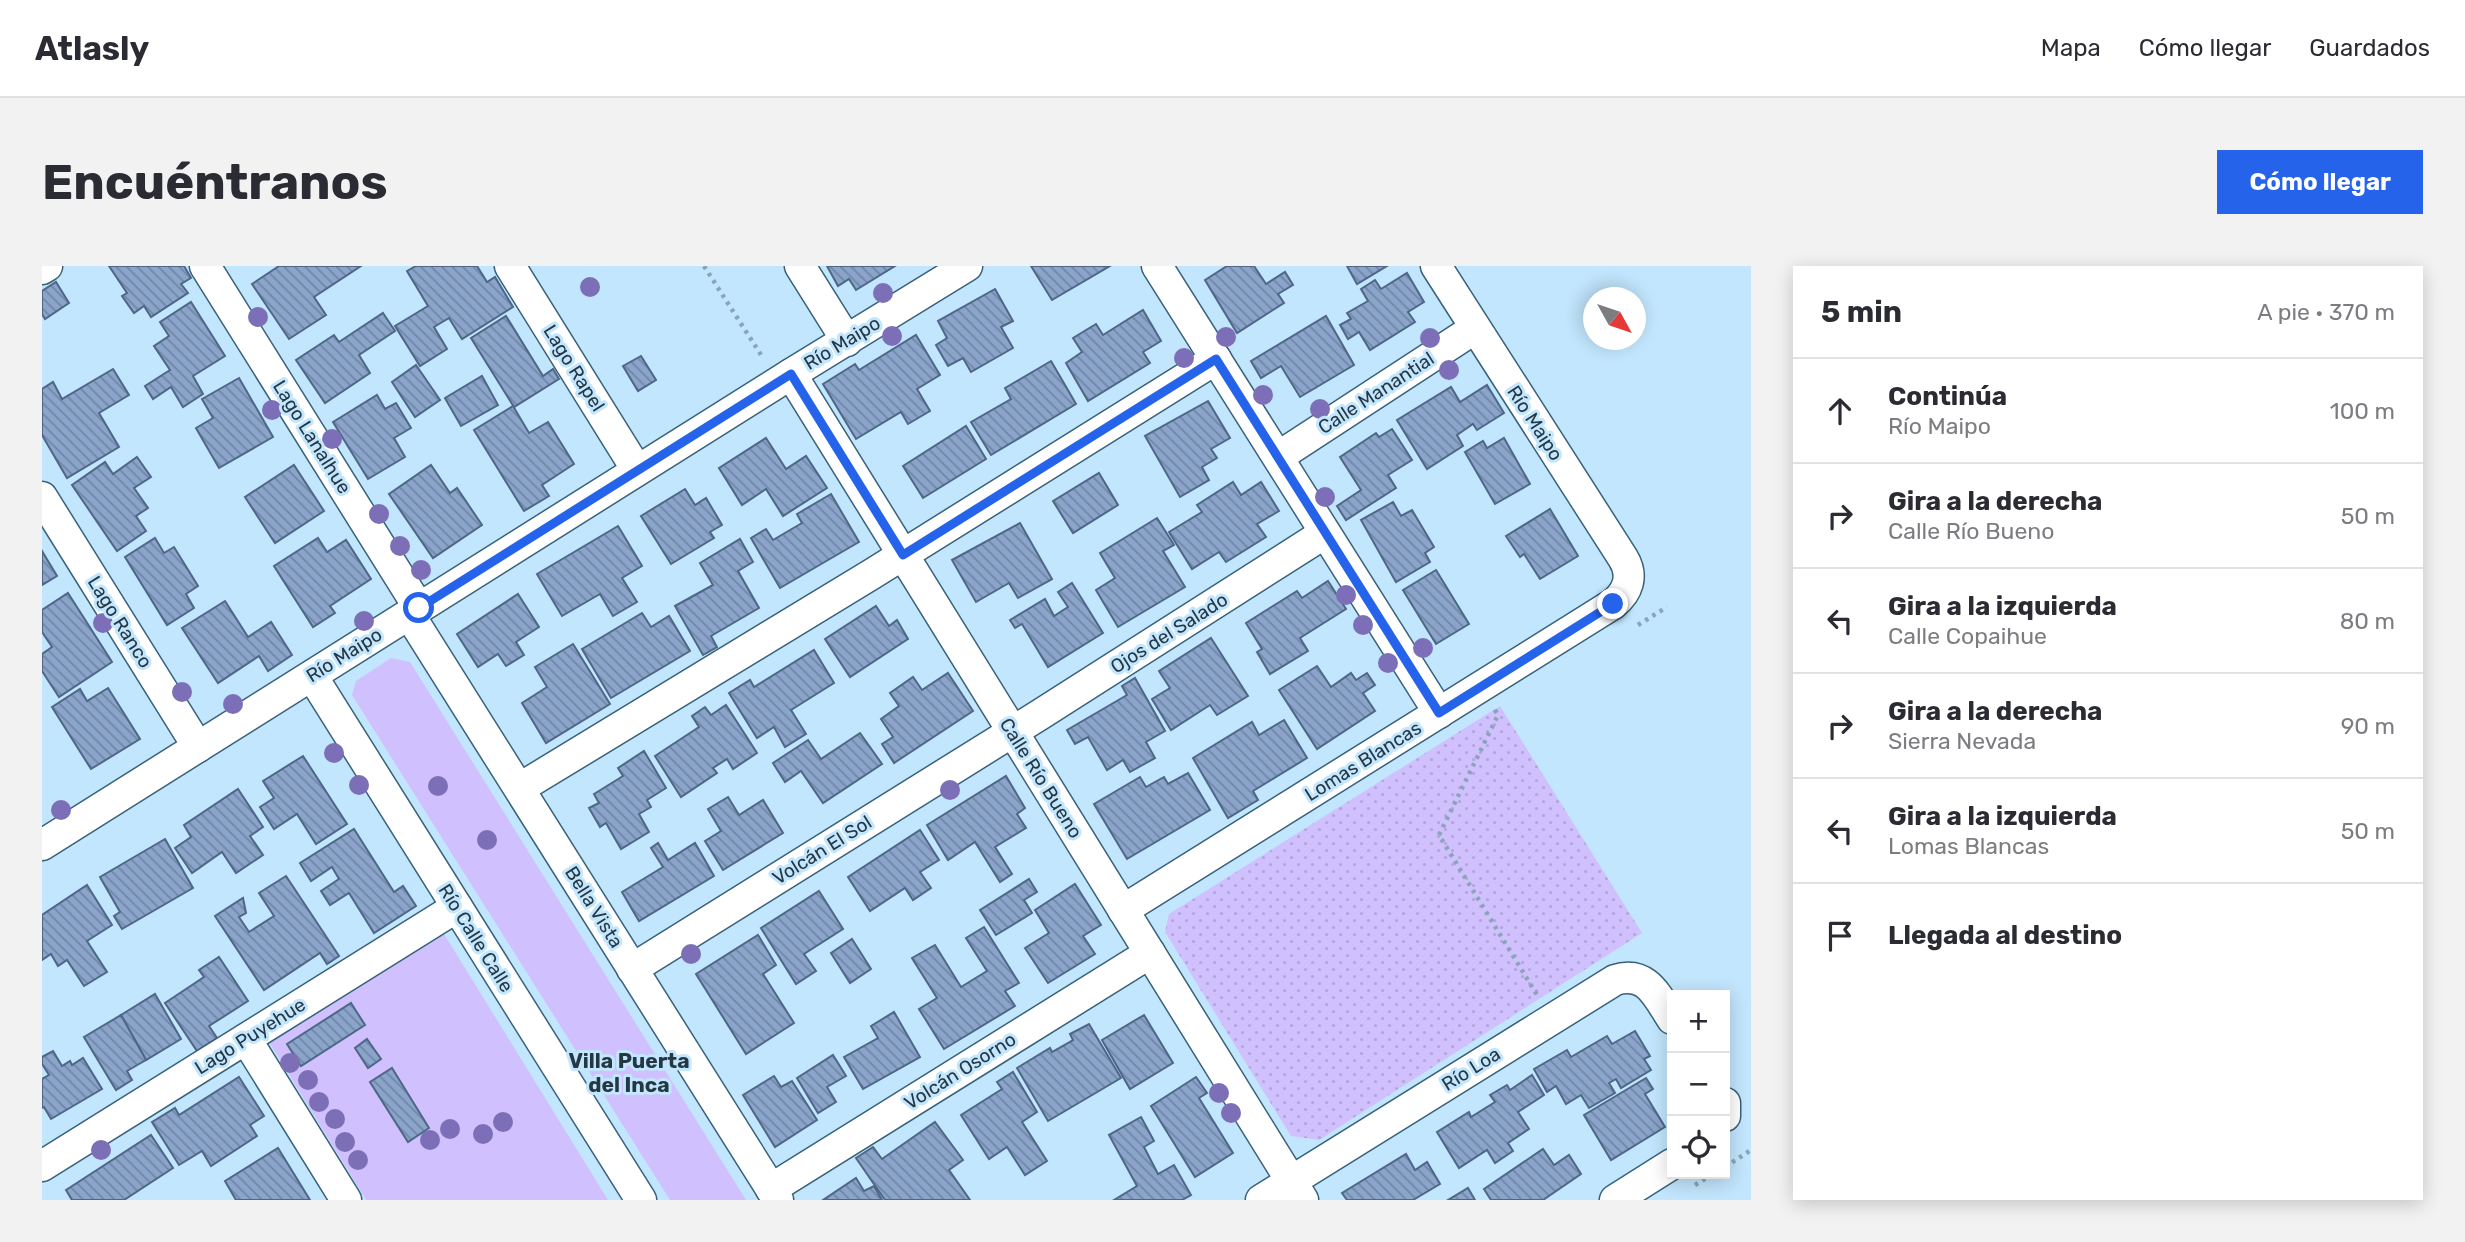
<!DOCTYPE html>
<html lang="es">
<head>
<meta charset="utf-8">
<style>
	:root { --surface:#fff; --page:#f2f2f3; --text:#2b2b33; --muted:#7c7c81; --line:#e1e1e2; --accent:#2563eb }
	body { margin:0; font-family:Rubik,sans-serif; background:var(--page); color:var(--text) }
	.controls { position:absolute; right:21px; bottom:21px; display:grid; overflow:hidden; border-radius:0px; box-shadow:0 4px 18px #0003 }
	.controls button { width:63px; height:63px; display:grid; place-items:center; padding:0; border:0; border-bottom:2px solid var(--line); background:var(--surface); color:var(--text); font:35px sans-serif }
	.compass { position:absolute; left:1541px; top:21px; width:63px; height:63px; border-radius:50%; background:var(--surface); box-shadow:0 4px 18px #0003; rotate:130deg }
	.stop { position:absolute; width:21px; height:21px; margin:-16px; border:5px solid #2563eb; border-radius:50%; background:#fff }
	.stop.end { background:#2563eb; border-color:#fff; box-shadow:0 2px 7px #0008 }
	.list { margin:0; padding:0; list-style:none }
	h2 { display:flex; justify-content:space-between; align-items:center; height:91px; margin:0; padding:0 28px; font-size:30px }
	h2 small { font-size:23px; font-weight:400; color:var(--muted) }
	.list li { display:grid; grid-template-columns:46px 1fr auto; gap:21px; align-items:center; box-sizing:border-box; height:105px; padding:0 28px; border-top:2px solid var(--line) }
	.list b { display:block; font-size:26px; white-space:nowrap }
	.list p { margin:0; font-size:23px; white-space:nowrap; color:var(--muted) }
	.list em { font-size:23px; font-style:normal; color:var(--muted) }
	.icon { flex:none; width:38px; height:38px; fill:none; stroke:currentColor; stroke-width:2; stroke-linecap:round; stroke-linejoin:round }
	.map { position:relative; flex:none; width:1709px; height:934px; overflow:hidden; border-radius:0px }
	header { display:flex; align-items:center; gap:42px; box-sizing:border-box; height:98px; padding:0 35px; background:var(--surface); border-bottom:2px solid var(--line) }
	header strong { font-size:33px }
	nav { display:flex; gap:38px; margin-inline-start:auto; font-size:24px }
	.intro { display:flex; align-items:center; justify-content:space-between; box-sizing:border-box; height:168px; padding:0 42px }
	h1 { margin:0; font-size:49px }
	.button { padding:18px 32px; border-radius:0px; background:var(--accent); color:#fff; font-size:24px; font-weight:700 }
	main { display:flex; gap:42px; padding:0 42px }
	aside { flex:1; background:var(--surface); border-radius:0px; box-shadow:0 4px 18px #0003 }
	.map>svg:first-child { display:block }
	.grass { fill:#d1c0fe }
	.park { fill:url(#park-dots) }
	.building { fill:url(#building-back-hatch); stroke:#4e6688; stroke-width:2 }
	.lines { fill:none; stroke-linecap:round; stroke-linejoin:round }
	.street-casing { stroke:#38617a; stroke-width:33 }
	.path { stroke:#89a6b9; stroke-width:4.5; stroke-dasharray:3.5 5; stroke-linecap:butt }
	.street { stroke:#fff; stroke-width:30 }
	.tree { fill:#7c6fb7 }
	.route { stroke:#2563eb; stroke-width:9 }
	.labels { text-anchor:middle; dominant-baseline:central; stroke-width:6; stroke-linejoin:round; paint-order:stroke }
	.street-label { font-size:19px; fill:#253743; stroke:#c2e6fd }
	.neighbourhood-label { font-size:21px; font-weight:bold; fill:#253743; stroke:#c2e6fd }
</style>
</head>
<body>
<header>
<strong>Atlasly</strong>
<nav><a>Mapa</a><a>Cómo llegar</a><a>Guardados</a></nav>
</header>
<div class="intro"><h1>Encuéntranos</h1><a class="button">Cómo llegar</a></div>
<main>
<div class="map">
<svg width="1709" height="934" viewBox="0 0 1709 934">
	<defs>
		<pattern id="park-dots" width="8" height="8" patternUnits="userSpaceOnUse" patternTransform="scale(1.75)"><rect width="8" height="8" fill="#d1c0fe"/><path d="M2 2h.1M6 6h.1" fill="none" stroke="#b3a6db" stroke-width="1.8" stroke-linecap="round"/></pattern>
		<pattern id="building-back-hatch" width="6" height="6" patternUnits="userSpaceOnUse" patternTransform="scale(1.75)"><rect width="6" height="6" fill="#8aa4ca"/><path d="M-1 5l2 2M0 0l6 6M5-1l2 2" fill="none" stroke="#7186a6"/></pattern>
	</defs>
	<rect width="100%" height="100%" fill="#c2e6fd"/>
	<g class="grass">
		<path d="M349,392L368,396L704,934H628L310,429L314,415Z"/>
		<path d="M402,668L566,934H324L227,776Z"/>
	</g>
	<path class="park" d="M1458,440L1600,667L1277,874L1249,870L1123,666L1127,648Z"/>
	<g class="building">
		<path d="M67,0H142L149,12L139,18L146,27L109,51L102,40L92,47L80,30L85,27Z"/>
		<path d="M237,0H319L272,31L284,49L247,73L210,18Z"/>
		<path d="M374,0H435L445,16L453,11L471,41L420,73L407,52L392,61L405,83L378,100L353,60L386,40L365,5Z"/>
		<path d="M785,0H853L814,24L807,13L796,20Z"/>
		<path d="M989,0H1068L1010,34Z"/>
		<path d="M1185,0H1212L1224,18L1243,6L1251,19L1236,28L1242,37L1195,67L1163,14Z"/>
		<path d="M1305,0H1345L1315,18Z"/>
		<path d="M1365,7L1382,36L1366,46L1373,56L1328,84L1317,66L1306,73L1298,59L1309,53L1305,47L1326,35L1319,23L1333,14L1339,23Z"/>
		<path d="M14,16L27,37L3,53L0,48V25Z"/>
		<path d="M953,23L971,55L959,61L971,82L929,106L921,92L906,100L894,79L905,72L896,55Z"/>
		<path d="M149,36L183,90L151,110L161,128L141,141L129,121L111,133L103,120L128,104L112,80L127,70L118,56Z"/>
		<path d="M1101,44L1119,75L1101,86L1108,97L1046,135L1024,97L1040,86L1031,72L1054,58L1061,69Z"/>
		<path d="M341,47L353,65L317,89L328,107L283,137L254,94L292,69L297,76Z"/>
		<path d="M464,50L501,110L511,103L517,113L472,141L429,72Z"/>
		<path d="M1284,50L1312,99L1258,131L1239,100L1219,112L1209,95Z"/>
		<path d="M874,69L898,109L875,123L888,145L866,158L859,146L814,173L781,118L813,98L817,104Z"/>
		<path d="M599,90L614,114L596,125L581,100Z"/>
		<path d="M1009,95L1034,138L949,189L929,156L969,133L963,122Z"/>
		<path d="M374,99L398,134L373,151L350,116Z"/>
		<path d="M71,103L87,129L57,147L77,181L25,212L0,169V123L11,116L20,133Z"/>
		<path d="M440,110L456,139L419,160L403,132Z"/>
		<path d="M197,112L231,171L177,202L154,162L171,152L160,133Z"/>
		<path d="M1445,119L1462,147L1435,164L1431,158L1415,169L1421,180L1385,203L1355,154L1409,121L1418,136Z"/>
		<path d="M335,129L343,143L354,137L369,162L352,172L363,191L326,213L291,156Z"/>
		<path d="M1166,135L1188,172L1169,183L1175,192L1160,201L1167,214L1138,231L1103,170Z"/>
		<path d="M471,140L487,167L506,156L532,198L500,219L507,230L482,245L432,164Z"/>
		<path d="M924,160L944,193L881,232L861,200Z"/>
		<path d="M1350,163L1370,194L1346,209L1354,222L1304,254L1295,240L1319,224L1298,191L1334,167L1337,171Z"/>
		<path d="M724,172L744,203L764,190L785,222L741,250L724,223L700,239L677,202Z"/>
		<path d="M1462,172L1488,218L1453,238L1423,186L1441,175L1445,182Z"/>
		<path d="M95,191L109,211L92,222L106,242L94,250L104,265L75,285L30,219L63,196L71,208Z"/>
		<path d="M252,199L282,245L233,277L203,231Z"/>
		<path d="M389,199L408,227L415,222L440,259L391,292L347,228Z"/>
		<path d="M1057,207L1076,239L1031,267L1011,235Z"/>
		<path d="M1191,216L1199,229L1219,216L1237,245L1215,258L1224,271L1184,296L1177,286L1150,303L1127,266L1160,246L1155,239Z"/>
		<path d="M643,223L653,239L664,232L680,259L668,266L672,272L629,298L599,250Z"/>
		<path d="M789,228L817,276L738,322L709,272L724,263L731,274L760,257L755,248Z"/>
		<path d="M1351,236L1359,250L1370,244L1392,281L1383,287L1388,296L1354,316L1319,254Z"/>
		<path d="M1508,243L1536,290L1498,313L1482,288L1478,291L1464,270Z"/>
		<path d="M1115,252L1132,279L1121,285L1143,321L1076,361L1054,324L1073,312L1058,287Z"/>
		<path d="M978,257L1010,313L976,332L967,317L934,336L910,294Z"/>
		<path d="M576,260L600,300L580,312L595,336L571,350L558,328L520,350L495,308Z"/>
		<path d="M113,272L122,287L132,281L156,320L144,328L152,342L125,359L83,291Z"/>
		<path d="M276,272L285,286L304,274L329,313L288,340L293,347L271,361L232,300Z"/>
		<path d="M698,273L711,296L696,305L717,342L669,370L675,381L661,389L633,340L671,319L658,297Z"/>
		<path d="M0,285L15,310L0,319Z"/>
		<path d="M1394,304L1427,358L1394,378L1361,324Z"/>
		<path d="M1286,315L1304,343L1258,372L1266,385L1228,408L1215,386L1220,383L1204,357L1255,325L1260,332Z"/>
		<path d="M1030,317L1061,367L1006,401L980,358L973,362L968,354L1003,333L1012,350L1026,341L1016,326Z"/>
		<path d="M26,327L70,396L17,431L0,405V388L10,381L0,366V344Z"/>
		<path d="M476,328L497,361L474,376L482,389L464,400L456,388L436,401L415,368Z"/>
		<path d="M183,335L206,371L229,356L250,389L226,405L217,390L176,417L140,362Z"/>
		<path d="M834,340L847,360L855,354L866,373L808,411L783,373Z"/>
		<path d="M600,347L609,361L627,350L648,385L569,432L540,383Z"/>
		<path d="M1169,372L1206,430L1175,449L1168,439L1129,464L1110,433L1128,422L1117,405Z"/>
		<path d="M531,378L568,438L504,477L480,437L505,421L493,401Z"/>
		<path d="M772,384L792,417L749,444L764,468L743,481L732,461L715,472L687,427L708,414L712,421Z"/>
		<path d="M1275,400L1289,421L1309,407L1314,414L1325,407L1333,419L1321,427L1333,445L1275,483L1237,424Z"/>
		<path d="M906,407L931,445L852,497L840,478L851,471L839,453L857,440L848,427L871,411L880,424Z"/>
		<path d="M1093,412L1123,465L1104,476L1113,492L1088,506L1081,494L1065,504L1046,471L1033,478L1025,464L1085,429L1080,420Z"/>
		<path d="M66,422L98,473L49,503L10,441L38,423L45,435Z"/>
		<path d="M684,439L715,487L691,503L685,493L671,502L675,507L639,531L613,490L657,461L650,450L663,441L669,449Z"/>
		<path d="M1242,454L1265,492L1211,525L1216,534L1186,552L1151,492L1210,456L1217,469Z"/>
		<path d="M818,467L840,498L781,537L759,505L743,516L731,497L766,474L779,493Z"/>
		<path d="M602,485L624,522L605,534L609,541L597,548L607,566L579,583L564,557L558,561L547,542L557,537L552,528L581,510L576,502Z"/>
		<path d="M261,490L305,558L274,578L255,548L232,563L218,541L232,532L221,515Z"/>
		<path d="M1146,507L1168,544L1085,593L1052,538L1098,511L1104,521L1122,511L1126,518Z"/>
		<path d="M964,510L983,542L975,548L984,562L953,581L970,608L958,616L933,576L906,594L885,559Z"/>
		<path d="M196,523L221,561L208,570L221,589L194,607L180,586L150,607L133,582L149,571L142,559Z"/>
		<path d="M686,531L697,549L721,534L741,567L681,604L663,575L679,565L666,543Z"/>
		<path d="M312,563L352,626L361,620L374,640L332,667L307,627L288,639L279,625L297,613L290,601L269,615L258,597Z"/>
		<path d="M878,564L897,594L878,606L889,622L871,634L863,622L828,645L806,611Z"/>
		<path d="M123,573L151,622L80,663L72,650L78,646L58,611Z"/>
		<path d="M616,577L626,594L653,577L672,610L597,655L580,626L621,601L609,582Z"/>
		<path d="M244,610L297,690L285,698L278,687L222,724L173,650L201,632L204,647L197,651L207,666L232,650L217,627Z"/>
		<path d="M987,613L995,626L982,634L990,647L954,669L938,644Z"/>
		<path d="M1033,618L1059,659L1041,670L1053,688L1006,717L983,682L1007,667L993,644Z"/>
		<path d="M45,619L70,659L45,675L65,706L42,720L25,694L16,700L9,688L0,694V649Z"/>
		<path d="M777,625L801,663L762,688L774,705L754,718L719,662Z"/>
		<path d="M942,661L977,717L963,725L973,740L902,783L877,743L895,732L870,692L893,679L919,721L945,705L924,672Z"/>
		<path d="M716,669L734,699L721,708L752,757L704,788L654,708Z"/>
		<path d="M810,673L829,703L808,717L789,687Z"/>
		<path d="M177,691L206,735L167,760L175,772L155,785L123,737L162,711L157,704Z"/>
		<path d="M113,728L139,773L104,794L79,749Z"/>
		<path d="M309,737L323,759L259,800L245,778Z"/>
		<path d="M852,746L878,791L821,823L802,791L836,772L829,760Z"/>
		<path d="M79,749L104,794L85,805L90,814L74,824L42,771Z"/>
		<path d="M1102,749L1131,797L1088,823L1060,774Z"/>
		<path d="M1047,758L1079,812L1006,855L975,802L1008,782L1010,786L1031,774L1028,768Z"/>
		<path d="M1593,765L1608,790L1602,793L1609,804L1579,822L1574,813L1567,817L1573,827L1547,842L1539,829L1524,838L1514,820L1505,826L1492,803L1525,784L1529,791L1565,770L1570,778Z"/>
		<path d="M325,773L339,793L326,802L313,782Z"/>
		<path d="M11,785L20,800L28,795L30,799L41,792L60,823L9,853L2,841L0,842V813L7,809L0,798V791Z"/>
		<path d="M791,789L804,810L785,821L794,836L776,847L755,812Z"/>
		<path d="M350,802L387,862L366,876L328,816Z"/>
		<path d="M971,806L995,846L980,856L1005,895L983,909L965,881L947,893L919,849L960,823L955,816Z"/>
		<path d="M1490,809L1502,829L1476,846L1487,863L1466,877L1471,885L1453,897L1445,884L1417,902L1395,866L1427,846L1429,851L1453,836L1448,829L1465,819L1468,824Z"/>
		<path d="M732,810L739,821L750,815L775,854L733,881L701,829Z"/>
		<path d="M197,811L222,850L208,859L215,870L169,900L160,885L137,899L110,856L133,842L137,849Z"/>
		<path d="M1154,811L1165,827L1157,832L1191,887L1153,911L1109,840Z"/>
		<path d="M1604,812L1611,823L1603,828L1623,861L1569,894L1542,849Z"/>
		<path d="M1099,851L1112,875L1102,881L1116,908L1132,899L1149,929L1140,934H1072L1095,920L1067,869Z"/>
		<path d="M893,856L921,894L907,904L928,934H843L814,892L831,881L840,893Z"/>
		<path d="M109,869L131,902L82,934H30L24,924Z"/>
		<path d="M236,882L268,934H194L183,915Z"/>
		<path d="M1501,883L1512,899L1527,889L1539,908L1501,934H1449L1442,923Z"/>
		<path d="M1364,888L1373,904L1385,896L1398,918L1371,934H1305L1300,927Z"/>
		<path d="M814,912L822,925L832,920L840,934H781Z"/>
		<path d="M1426,922L1433,934H1406Z"/>
	</g>
	<g class="lines">
		<g class="street-casing">
			<g id="street">
				<path d="M163,0L377,342"/>
				<path d="M468,0L595,204"/>
				<path d="M758,0L805,75"/>
				<path d="M1115,0L1397,447"/>
				<path d="M0,3L5,0"/>
				<path d="M749,108L1261,934"/>
				<path d="M1236,191L1432,63"/>
				<path d="M0,231L156,481"/>
				<path d="M367,348L736,934"/>
				<path d="M270,410L599,934"/>
				<path d="M478,522L830,308L1174,93"/>
				<path d="M0,579L749,108L925,0"/>
				<path d="M1081,644L1571,338C1586,326 1592,310 1581,292L1394,0"/>
				<path d="M590,703L999,448L1283,267"/>
				<path d="M204,773L304,934"/>
				<path d="M1683,837V850"/>
				<path d="M0,900L415,641"/>
				<path d="M729,923L1108,687"/>
				<path d="M1219,934L1573,714C1605,704 1615,730 1630,753"/>
				<path d="M1573,934L1630,898"/>
			</g>
		</g>
		<g class="path">
			<path d="M662,0L721,92"/>
			<path d="M1596,359L1625,341"/>
			<path d="M1453,444L1456,449L1397,569L1495,729"/>
			<path d="M1683,901L1709,884"/>
			<path d="M1653,919L1671,908"/>
		</g>
		<use href="#street" class="street"/>
	</g>
	<g class="tree">
		<circle cx="548" cy="21" r="10"/>
		<circle cx="841" cy="27" r="10"/>
		<circle cx="216" cy="51" r="10"/>
		<circle cx="850" cy="70" r="10"/>
		<circle cx="1184" cy="71" r="10"/>
		<circle cx="1388" cy="72" r="10"/>
		<circle cx="1142" cy="92" r="10"/>
		<circle cx="1407" cy="104" r="10"/>
		<circle cx="1221" cy="129" r="10"/>
		<circle cx="1278" cy="143" r="10"/>
		<circle cx="230" cy="144" r="10"/>
		<circle cx="290" cy="173" r="10"/>
		<circle cx="1283" cy="231" r="10"/>
		<circle cx="337" cy="248" r="10"/>
		<circle cx="358" cy="280" r="10"/>
		<circle cx="379" cy="304" r="10"/>
		<circle cx="1304" cy="329" r="10"/>
		<circle cx="322" cy="355" r="10"/>
		<circle cx="61" cy="357" r="10"/>
		<circle cx="1321" cy="359" r="10"/>
		<circle cx="1381" cy="382" r="10"/>
		<circle cx="1346" cy="397" r="10"/>
		<circle cx="140" cy="426" r="10"/>
		<circle cx="191" cy="438" r="10"/>
		<circle cx="292" cy="487" r="10"/>
		<circle cx="317" cy="519" r="10"/>
		<circle cx="396" cy="520" r="10"/>
		<circle cx="908" cy="524" r="10"/>
		<circle cx="19" cy="544" r="10"/>
		<circle cx="445" cy="574" r="10"/>
		<circle cx="649" cy="688" r="10"/>
		<circle cx="248" cy="797" r="10"/>
		<circle cx="266" cy="814" r="10"/>
		<circle cx="1177" cy="827" r="10"/>
		<circle cx="277" cy="836" r="10"/>
		<circle cx="1189" cy="847" r="10"/>
		<circle cx="293" cy="853" r="10"/>
		<circle cx="461" cy="856" r="10"/>
		<circle cx="408" cy="863" r="10"/>
		<circle cx="441" cy="868" r="10"/>
		<circle cx="388" cy="874" r="10"/>
		<circle cx="303" cy="876" r="10"/>
		<circle cx="59" cy="884" r="10"/>
		<circle cx="316" cy="894" r="10"/>
	</g>
	<g class="lines">
		<path class="route" d="M377,342L749,108L861,289L1174,93L1397,447L1571,338"/>
	</g>
	<g class="labels">
		<g class="street-label">
			<text transform="translate(800 77) rotate(-31)">Río Maipo</text>
			<text transform="translate(532 102) rotate(58)">Lago Rapel</text>
			<text transform="translate(1334 127) rotate(-33)">Calle Manantial</text>
			<text transform="translate(1493 157) rotate(57)">Río Maipo</text>
			<text transform="translate(270 171) rotate(58)">Lago Lanalhue</text>
			<text transform="translate(78 356) rotate(58)">Lago Ranco</text>
			<text transform="translate(1127 367) rotate(-32)">Ojos del Salado</text>
			<text transform="translate(302 389) rotate(-32)">Río Maipo</text>
			<text transform="translate(1321 495) rotate(-32)">Lomas Blancas</text>
			<text transform="translate(999 512) rotate(58)">Calle Río Bueno</text>
			<text transform="translate(780 584) rotate(-32)">Volcán El Sol</text>
			<text transform="translate(552 641) rotate(58)">Bella Vista</text>
			<text transform="translate(434 672) rotate(58)">Río Calle Calle</text>
			<text transform="translate(208 770) rotate(-32)">Lago Puyehue</text>
			<text transform="translate(1429 803) rotate(-32)">Río Loa</text>
			<text transform="translate(918 805) rotate(-32)">Volcán Osorno</text>
		</g>
		<g class="neighbourhood-label">
			<text x="587" y="794">Villa Puerta<tspan x="587" dy="24">del Inca</tspan></text>
		</g>
	</g>
</svg>
<div class="controls">
<button>+</button>
<button>−</button>
<button><svg class="icon" aria-label="locate" viewBox="0 0 24 24"><circle cx="12" cy="12" r="6"/><path d="M12 2v4M12 18v4M2 12h4M18 12h4"/></svg></button>
</div>
<svg class="compass" viewBox="-18 -18 36 36"><path d="M0-13l5 13h-10z" fill="#e53935"/><path d="M0 13l5-13h-10z" fill="#7c7c81"/></svg>
<div class="stop" style="left:377px;top:342px"></div>
<div class="stop end" style="left:1571px;top:338px"></div>
</div>
<aside>
<h2>5 min<small>A pie · 370 m</small></h2>
<ul class="list">
<li><svg class="icon" aria-label="ahead" viewBox="0 0 24 24"><path d="M12 20V5M6 11l6-6 6 6"/></svg><div><b>Continúa</b><p>Río Maipo</p></div><em>100 m</em></li>
<li><svg class="icon" aria-label="right" viewBox="0 0 24 24"><path d="M7 20v-9h11M14 6l5 5-5 5"/></svg><div><b>Gira a la derecha</b><p>Calle Río Bueno</p></div><em>50 m</em></li>
<li><svg class="icon" aria-label="left" viewBox="0 0 24 24"><path d="M17 20v-9H6M10 6l-5 5 5 5"/></svg><div><b>Gira a la izquierda</b><p>Calle Copaihue</p></div><em>80 m</em></li>
<li><svg class="icon" aria-label="right" viewBox="0 0 24 24"><path d="M7 20v-9h11M14 6l5 5-5 5"/></svg><div><b>Gira a la derecha</b><p>Sierra Nevada</p></div><em>90 m</em></li>
<li><svg class="icon" aria-label="left" viewBox="0 0 24 24"><path d="M17 20v-9H6M10 6l-5 5 5 5"/></svg><div><b>Gira a la izquierda</b><p>Lomas Blancas</p></div><em>50 m</em></li>
<li><svg class="icon" aria-label="arrive" viewBox="0 0 24 24"><path d="M6 21V4h12l-3 4 3 4H6"/></svg><div><b>Llegada al destino</b></div></li>
</ul>
</aside>
</main>
</body>
</html>
